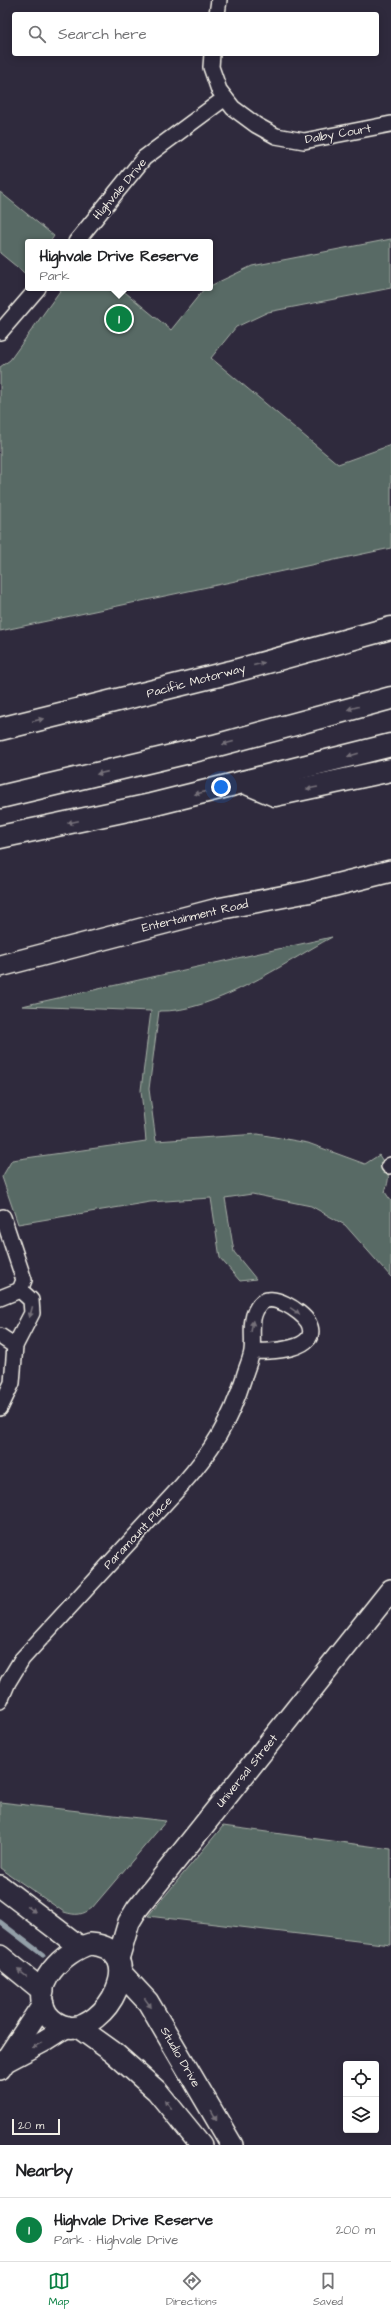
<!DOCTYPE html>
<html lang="en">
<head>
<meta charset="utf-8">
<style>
	:root { --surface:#fff; --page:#f6f6f6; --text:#202124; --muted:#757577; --line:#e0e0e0; --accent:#0b8043 }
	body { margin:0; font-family:"Architects Daughter",sans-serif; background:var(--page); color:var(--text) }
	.controls { position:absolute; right:12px; bottom:12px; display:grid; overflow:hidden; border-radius:4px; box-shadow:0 2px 10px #0003 }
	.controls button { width:36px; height:36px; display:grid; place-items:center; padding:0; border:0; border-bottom:1px solid var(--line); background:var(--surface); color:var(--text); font:20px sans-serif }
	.scale { position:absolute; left:12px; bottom:10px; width:48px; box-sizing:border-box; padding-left:4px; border:2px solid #f4f1e8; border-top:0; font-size:11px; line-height:14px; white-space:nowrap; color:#f4f1e8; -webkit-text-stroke:3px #2f2a3d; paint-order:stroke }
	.you { position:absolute; left:221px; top:787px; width:14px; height:14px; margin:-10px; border:3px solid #fff; border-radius:50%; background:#1a73e8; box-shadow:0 0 0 6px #1a73e833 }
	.badge { display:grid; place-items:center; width:26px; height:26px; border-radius:50%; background:var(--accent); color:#fff; font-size:13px; font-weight:700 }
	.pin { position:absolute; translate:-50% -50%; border:2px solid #fff; box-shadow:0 1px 4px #0006 }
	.popup { position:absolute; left:25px; top:239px; width:188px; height:52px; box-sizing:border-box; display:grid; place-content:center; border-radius:4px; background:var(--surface); filter:drop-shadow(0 1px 3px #0005); font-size:13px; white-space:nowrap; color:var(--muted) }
	.popup b { font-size:15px; color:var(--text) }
	.popup::after { content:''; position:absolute; left:50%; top:100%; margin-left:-8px; border:8px solid transparent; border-top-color:var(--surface) }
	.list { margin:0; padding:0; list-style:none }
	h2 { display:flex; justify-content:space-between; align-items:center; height:52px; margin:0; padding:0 16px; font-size:17px }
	h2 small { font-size:13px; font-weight:400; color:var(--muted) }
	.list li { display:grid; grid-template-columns:26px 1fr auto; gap:12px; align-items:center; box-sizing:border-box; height:64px; padding:0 16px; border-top:1px solid var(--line) }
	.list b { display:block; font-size:15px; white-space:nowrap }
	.list p { margin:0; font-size:13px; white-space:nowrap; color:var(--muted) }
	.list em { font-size:13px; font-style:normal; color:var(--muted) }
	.icon { flex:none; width:22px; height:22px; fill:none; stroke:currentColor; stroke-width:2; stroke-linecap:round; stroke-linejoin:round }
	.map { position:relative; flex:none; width:391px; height:2145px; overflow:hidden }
	.search { position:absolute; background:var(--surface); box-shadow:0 2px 10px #0003; left:12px; right:12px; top:12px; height:44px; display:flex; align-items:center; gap:10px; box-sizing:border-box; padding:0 14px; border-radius:4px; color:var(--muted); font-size:15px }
	.sheet { height:116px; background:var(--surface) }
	nav { display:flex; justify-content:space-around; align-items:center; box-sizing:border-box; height:56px; border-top:1px solid var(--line); background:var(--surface); font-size:11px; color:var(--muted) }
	nav a { display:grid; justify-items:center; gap:2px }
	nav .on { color:var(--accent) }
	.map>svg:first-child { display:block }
	.green { fill:#586b65; stroke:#a6aea6 }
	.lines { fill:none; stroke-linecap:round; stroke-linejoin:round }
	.stream { stroke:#939fa8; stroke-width:5 }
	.street-casing { stroke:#f4f1e8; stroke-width:18 }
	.secondary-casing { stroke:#f4f1e8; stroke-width:24 }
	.highway-casing { stroke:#f4f1e8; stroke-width:25 }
	.street { stroke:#2f2a3d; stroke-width:15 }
	.secondary { stroke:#2f2a3d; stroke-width:21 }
	.highway { stroke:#2f2a3d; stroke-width:22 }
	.oneway { fill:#747079 }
	.labels { text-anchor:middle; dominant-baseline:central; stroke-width:3; stroke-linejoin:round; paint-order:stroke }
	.street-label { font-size:12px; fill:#f4f1e8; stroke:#2f2a3d }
</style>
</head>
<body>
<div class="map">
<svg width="391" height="2145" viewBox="0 0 391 2145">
	<rect width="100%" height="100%" fill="#2f2a3d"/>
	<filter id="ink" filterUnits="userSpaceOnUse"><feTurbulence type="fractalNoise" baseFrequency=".025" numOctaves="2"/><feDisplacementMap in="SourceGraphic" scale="8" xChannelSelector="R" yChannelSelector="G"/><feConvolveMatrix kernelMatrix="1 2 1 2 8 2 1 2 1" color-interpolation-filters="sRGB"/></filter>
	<g filter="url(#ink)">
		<g class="green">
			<path d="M0,192L54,236L50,242H28V276L0,253Z"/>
			<path d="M391,239V288L268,312L236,327L211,358L338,464L391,445V548L0,631V367L10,360L62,288H120L171,330L204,289L210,288V286L252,266Z"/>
			<path d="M332,937C284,963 214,1013 159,1011L149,1089L156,1141L258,1134L308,1143L365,1164L379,1155C389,1171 391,1174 385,1192L391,1201V1277L345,1225L311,1206L252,1194L225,1198L234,1252L256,1279L240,1281L220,1258L211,1198L150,1202L18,1224L2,1177L12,1160L146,1141L141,1090L151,1011L22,1006Z"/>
			<path d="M0,1802L166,1821L92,1908C83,1915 76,1916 64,1912L0,1868Z"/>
			<path d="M223,1826L391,1849V1945L148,1916Z"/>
		</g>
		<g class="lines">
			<path class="stream" d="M0,1922L43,1955"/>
			<g class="street-casing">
				<g id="street">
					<path d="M217,14L219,0"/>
					<path d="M212,54L211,67L219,90L233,108L256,125L276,136L304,141L391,124"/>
					<path d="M76,242L144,158L225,98"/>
					<path d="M0,332L38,288"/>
					<path d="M389,1166L391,1165"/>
					<path d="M3,1217L24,1280L20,1290"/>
					<path d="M0,1298L20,1290L31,1300L32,1313L15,1346L12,1383L0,1408"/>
					<path d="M0,1336L15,1346"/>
					<path d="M0,1701L8,1682L22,1659L181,1486C212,1451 230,1422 244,1377C246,1369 251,1359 252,1351C254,1335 248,1318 260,1304C271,1291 301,1311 308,1322C324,1351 266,1352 252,1351"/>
				</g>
			</g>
			<g class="secondary-casing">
				<g id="secondary">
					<path d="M0,966L218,909L307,892L391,871"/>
					<path d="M0,1886L80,1947"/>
					<path d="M90,1944C153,1949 105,2034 67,2027C59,2025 52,2021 47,2014C28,1985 64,1951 90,1944Z"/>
					<path d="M0,1956L43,1991"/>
					<path d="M118,1959L129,1922L137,1909L391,1590"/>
					<path d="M122,1974L148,2002L232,2145"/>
					<path d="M78,2027L113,2052L157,2091L201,2145"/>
					<path d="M8,2060L44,2041L66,2027"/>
					<path d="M0,2069L43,2004"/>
				</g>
			</g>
			<g class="highway-casing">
				<g id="highway">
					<path d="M0,729L231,672L391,628"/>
					<path d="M244,782L275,795L391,770"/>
					<path d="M0,797L214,746L391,698"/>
					<path d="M0,837L151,805L391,745"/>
				</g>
			</g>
			<use href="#street" class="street"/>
			<use href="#secondary" class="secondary"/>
			<use href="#highway" class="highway"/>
		</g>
		<defs><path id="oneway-solid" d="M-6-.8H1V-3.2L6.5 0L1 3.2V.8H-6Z"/></defs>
		<g class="oneway">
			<use href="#oneway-solid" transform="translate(259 664) rotate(-15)"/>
			<use href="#oneway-solid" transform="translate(353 708) rotate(165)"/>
			<use href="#oneway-solid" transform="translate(38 720) rotate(-13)"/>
			<use href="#oneway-solid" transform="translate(228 743) rotate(165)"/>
			<use href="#oneway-solid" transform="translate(353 755) rotate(164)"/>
			<use href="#oneway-solid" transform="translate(102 773) rotate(167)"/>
			<use href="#oneway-solid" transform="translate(312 788) rotate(170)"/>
			<use href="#oneway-solid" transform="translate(200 793) rotate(166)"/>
			<use href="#oneway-solid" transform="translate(73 822) rotate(168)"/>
			<use href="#oneway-solid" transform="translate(295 1311) rotate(35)"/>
			<use href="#oneway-solid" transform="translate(31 1312) rotate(105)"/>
			<use href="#oneway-solid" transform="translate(252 1326) rotate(-81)"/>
			<use href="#oneway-solid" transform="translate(31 1909) rotate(36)"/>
			<use href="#oneway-solid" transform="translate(22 1973) rotate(-142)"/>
			<use href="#oneway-solid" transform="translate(148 2003) rotate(54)"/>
			<use href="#oneway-solid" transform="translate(37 2045) rotate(153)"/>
			<use href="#oneway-solid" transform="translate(168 2104) rotate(-129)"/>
			<use href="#oneway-solid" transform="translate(214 2115) rotate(60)"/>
		</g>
	</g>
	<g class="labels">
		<g class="street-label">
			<text transform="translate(338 134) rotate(-10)">Dalby Court</text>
			<text transform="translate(120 189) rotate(-50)">Highvale Drive</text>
			<text transform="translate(196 681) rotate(-15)">Pacific Motorway</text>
			<text transform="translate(195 916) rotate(-13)">Entertainment Road</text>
			<text transform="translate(138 1533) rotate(-47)">Paramount Place</text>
			<text transform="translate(247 1771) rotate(-51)">Universal Street</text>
			<text transform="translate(180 2057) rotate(60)">Studio Drive</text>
		</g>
	</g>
</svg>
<div class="controls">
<button><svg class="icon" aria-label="locate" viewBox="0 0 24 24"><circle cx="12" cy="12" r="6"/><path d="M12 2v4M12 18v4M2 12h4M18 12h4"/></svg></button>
<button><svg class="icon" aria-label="layers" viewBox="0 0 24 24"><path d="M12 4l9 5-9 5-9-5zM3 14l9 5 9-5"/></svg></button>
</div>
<div class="scale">20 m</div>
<div class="you"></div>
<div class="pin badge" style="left:119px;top:319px">1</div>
<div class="popup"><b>Highvale Drive Reserve</b>Park</div>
<div class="search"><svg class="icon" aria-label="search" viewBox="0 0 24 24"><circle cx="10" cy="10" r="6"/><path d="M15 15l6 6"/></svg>Search here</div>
</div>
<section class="sheet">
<h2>Nearby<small></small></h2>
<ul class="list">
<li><span class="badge">1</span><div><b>Highvale Drive Reserve</b><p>Park · Highvale Drive</p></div><em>200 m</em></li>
</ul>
</section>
<nav>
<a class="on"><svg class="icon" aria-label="map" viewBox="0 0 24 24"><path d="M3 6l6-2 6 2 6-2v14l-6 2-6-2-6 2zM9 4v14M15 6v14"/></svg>Map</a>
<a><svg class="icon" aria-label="directions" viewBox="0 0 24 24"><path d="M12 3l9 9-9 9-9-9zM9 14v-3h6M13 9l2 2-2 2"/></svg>Directions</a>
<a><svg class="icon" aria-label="saved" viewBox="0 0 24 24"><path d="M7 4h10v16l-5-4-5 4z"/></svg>Saved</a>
</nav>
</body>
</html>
